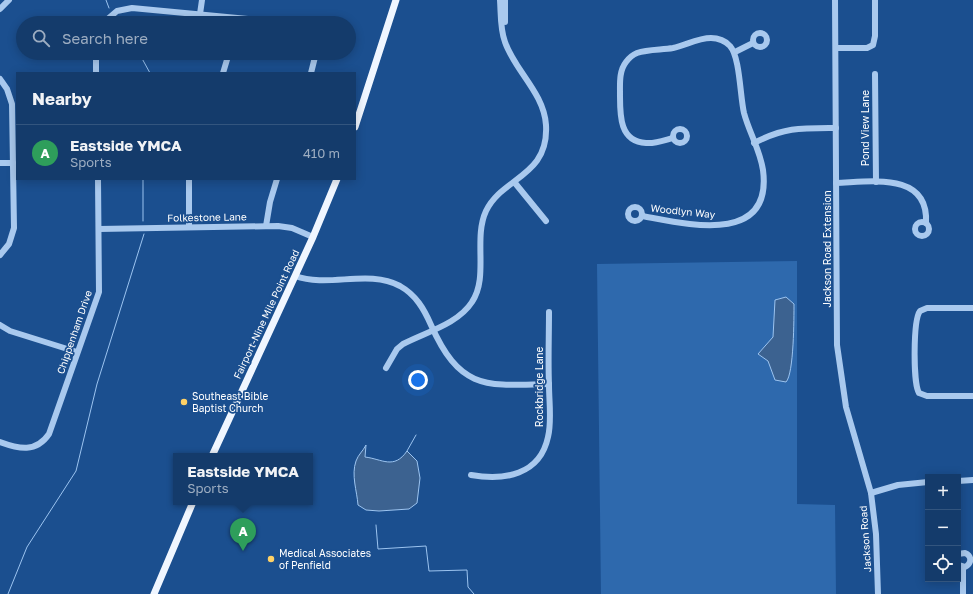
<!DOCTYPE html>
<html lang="en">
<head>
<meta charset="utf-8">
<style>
	:root { --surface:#143b6b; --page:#1d4271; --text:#f1f3f6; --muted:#9dadc1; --line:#33557e; --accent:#ffd166 }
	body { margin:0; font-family:"Golos Text",sans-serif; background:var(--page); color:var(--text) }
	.controls { position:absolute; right:12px; bottom:12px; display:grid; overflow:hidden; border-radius:0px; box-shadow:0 2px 10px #0003 }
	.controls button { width:36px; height:36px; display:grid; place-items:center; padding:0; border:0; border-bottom:1px solid var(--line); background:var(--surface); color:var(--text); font:20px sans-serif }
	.you { position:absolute; left:418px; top:380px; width:14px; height:14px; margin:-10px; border:3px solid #fff; border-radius:50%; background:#1a73e8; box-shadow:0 0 0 6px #1a73e833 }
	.badge { display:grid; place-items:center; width:26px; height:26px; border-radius:50%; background:var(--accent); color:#fff; font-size:13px; font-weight:700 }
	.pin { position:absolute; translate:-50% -33px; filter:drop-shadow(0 1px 2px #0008) }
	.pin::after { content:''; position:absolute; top:21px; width:14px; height:12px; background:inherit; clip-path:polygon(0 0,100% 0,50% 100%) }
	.popup { position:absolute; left:173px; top:453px; width:140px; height:52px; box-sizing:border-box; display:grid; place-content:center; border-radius:0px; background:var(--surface); filter:drop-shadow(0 1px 3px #0005); font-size:13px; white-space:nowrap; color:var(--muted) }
	.popup b { font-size:15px; color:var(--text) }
	.popup::after { content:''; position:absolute; left:50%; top:100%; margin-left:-8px; border:8px solid transparent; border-top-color:var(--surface) }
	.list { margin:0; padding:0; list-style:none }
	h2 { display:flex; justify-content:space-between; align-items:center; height:52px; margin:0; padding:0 16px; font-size:17px }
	h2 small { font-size:13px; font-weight:400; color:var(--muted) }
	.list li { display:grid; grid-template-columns:26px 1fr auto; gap:12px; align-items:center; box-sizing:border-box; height:56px; padding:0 16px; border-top:1px solid var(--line) }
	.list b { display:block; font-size:15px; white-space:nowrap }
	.list p { margin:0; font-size:13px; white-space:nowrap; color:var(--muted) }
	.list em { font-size:13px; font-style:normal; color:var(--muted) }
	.icon { flex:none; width:22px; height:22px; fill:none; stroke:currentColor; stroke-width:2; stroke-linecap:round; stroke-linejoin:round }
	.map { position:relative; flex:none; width:973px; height:594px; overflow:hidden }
	.search { position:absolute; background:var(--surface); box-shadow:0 2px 10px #0003; left:16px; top:16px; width:340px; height:44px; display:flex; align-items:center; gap:10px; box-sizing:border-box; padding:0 14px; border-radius:22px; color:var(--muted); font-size:15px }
	.panel { position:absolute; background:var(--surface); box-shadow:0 2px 10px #0003; left:16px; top:72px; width:340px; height:108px; border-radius:0px }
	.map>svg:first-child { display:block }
	.green { fill:#2e69ad }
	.water { fill:#3c6290; stroke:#9cc4f0 }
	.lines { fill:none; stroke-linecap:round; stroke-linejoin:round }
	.stream { stroke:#9cc4f0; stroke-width:1 }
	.minor { stroke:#a9c9ee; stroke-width:6 }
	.major { stroke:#f0f6ff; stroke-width:7 }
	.poi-dot { fill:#ffd166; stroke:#1b4f8f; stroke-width:1.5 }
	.labels { text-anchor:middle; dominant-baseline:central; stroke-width:3.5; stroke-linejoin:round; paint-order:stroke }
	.street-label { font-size:10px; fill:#fff; stroke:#1b4f8f }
	.poi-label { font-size:10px; fill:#fff; stroke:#1b4f8f; text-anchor:start }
</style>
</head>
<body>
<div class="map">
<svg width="973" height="594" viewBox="0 0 973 594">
	<rect width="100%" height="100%" fill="#1b4f8f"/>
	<path class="green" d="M797,261V504L835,505L836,594H601L597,264Z"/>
	<g class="water">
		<path d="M786,297L794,304C794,317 794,374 786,382L775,380L768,361L758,354L773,337L775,300Z"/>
		<path d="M366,445L365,457C382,459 394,470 407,451L417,461L420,478L417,503L409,509L379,511L366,510L358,505C357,491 351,475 356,461C358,455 363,451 366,445Z"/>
	</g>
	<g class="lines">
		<g class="stream">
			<path d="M106,0L109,8"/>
			<path d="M118,20L121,23"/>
			<path d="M139,53L150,73"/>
			<path d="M143,179V221"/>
			<path d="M407,451L416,435"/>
			<path d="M376,525L378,549L426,546L429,571L467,570L468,587L474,594"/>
			<path d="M8,594L27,547L76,471L97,384L144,234"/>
		</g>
		<g class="minor">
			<path d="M835,0L837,345L846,407L871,493L876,534L878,594"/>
			<path d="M0,9L9,0"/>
			<path d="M200,14L202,0"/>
			<path d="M505,22V0"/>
			<path d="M103,23L117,11L132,8L291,23"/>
			<circle cx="760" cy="40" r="7"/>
			<path d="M836,48H867L873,45L875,36V0"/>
			<path d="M735,52L753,43"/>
			<path d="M96,53V73"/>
			<path d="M223,73L229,53"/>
			<path d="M311,73L316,53"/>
			<path d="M875,74L876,182"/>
			<path d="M0,79L7,89L12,104L14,228L9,244L0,255"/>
			<circle cx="680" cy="136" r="7"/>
			<path d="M754,143C785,127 802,128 836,128"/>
			<path d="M0,163H13"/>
			<path d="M189,179V227"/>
			<path d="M515,183L546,221"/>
			<path d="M836,183C870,182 929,171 926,223"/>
			<circle cx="635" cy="214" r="7"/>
			<path d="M642,216C686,224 773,246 763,170C760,150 749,132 744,113C740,96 740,57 730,46C726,41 718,38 711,38C698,38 686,45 673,48C662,50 648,49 637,53C632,55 629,58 626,62C619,71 620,83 620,94C620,114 619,142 646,143C655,144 665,140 673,138"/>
			<circle cx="922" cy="229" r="7"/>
			<path d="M266,226L270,202L277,179"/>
			<path d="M99,229L278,226L292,228L313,237"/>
			<path d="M295,276C329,288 368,269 400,286C416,295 424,309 431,325C460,390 485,386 549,384"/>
			<path d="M973,308H927L920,311C913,320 913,384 919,393L927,396H973"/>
			<path d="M0,325L10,331L77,352"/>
			<path d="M386,368L397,349L403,344C426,332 458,324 472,302C489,277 473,239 486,211C502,177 549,177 546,125C544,93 515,71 505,42C500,29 501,14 500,0"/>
			<path d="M0,442C19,449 36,453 49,434L99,292L98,179"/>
			<path d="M471,475C504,481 540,475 548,437C552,421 549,402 549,385C548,361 549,336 549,312"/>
			<path d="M958,481L973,480"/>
			<path d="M871,493L898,485L928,482"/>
			<path d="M958,554L965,553C972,556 972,563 965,567L958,565"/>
			<path d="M963,567V594"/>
		</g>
		<g class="major">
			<path d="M355,127L396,0"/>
			<path d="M212,456L313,237L337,179"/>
			<path d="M154,594L193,502"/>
		</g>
	</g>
	<g class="poi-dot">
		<circle cx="184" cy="402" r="4"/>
		<circle cx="271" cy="559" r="4"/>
	</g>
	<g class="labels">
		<g class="street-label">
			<text transform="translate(865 128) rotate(-90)">Pond View Lane</text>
			<text transform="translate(683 211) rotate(6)">Woodlyn Way</text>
			<text transform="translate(207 217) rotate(-1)">Folkestone Lane</text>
			<text transform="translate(827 249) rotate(-90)">Jackson Road Extension</text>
			<text transform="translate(266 314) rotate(-65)">Fairport-Nine Mile Point Road</text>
			<text transform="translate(74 332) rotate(-71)">Chippenham Drive</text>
			<text transform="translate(539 387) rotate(-90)">Rockbridge Lane</text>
			<text transform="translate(865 539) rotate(-94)">Jackson Road</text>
		</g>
		<g class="poi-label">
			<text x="192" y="396">Southeast Bible<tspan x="192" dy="12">Baptist Church</tspan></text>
			<text x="279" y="553">Medical Associates<tspan x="279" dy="12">of Penfield</tspan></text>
		</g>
	</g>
</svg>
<div class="controls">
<button>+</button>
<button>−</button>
<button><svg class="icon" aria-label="locate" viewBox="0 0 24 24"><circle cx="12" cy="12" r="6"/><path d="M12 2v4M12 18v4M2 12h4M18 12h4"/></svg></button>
</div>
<div class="you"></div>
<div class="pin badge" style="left:243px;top:551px;background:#2e9e5b">A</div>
<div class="popup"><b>Eastside YMCA</b>Sports</div>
<div class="search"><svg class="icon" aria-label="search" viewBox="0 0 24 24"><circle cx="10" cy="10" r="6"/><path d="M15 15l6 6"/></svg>Search here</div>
<section class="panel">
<h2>Nearby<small></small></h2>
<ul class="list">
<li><span class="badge" style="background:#2e9e5b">A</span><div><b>Eastside YMCA</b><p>Sports</p></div><em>410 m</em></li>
</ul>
</section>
</div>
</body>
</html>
